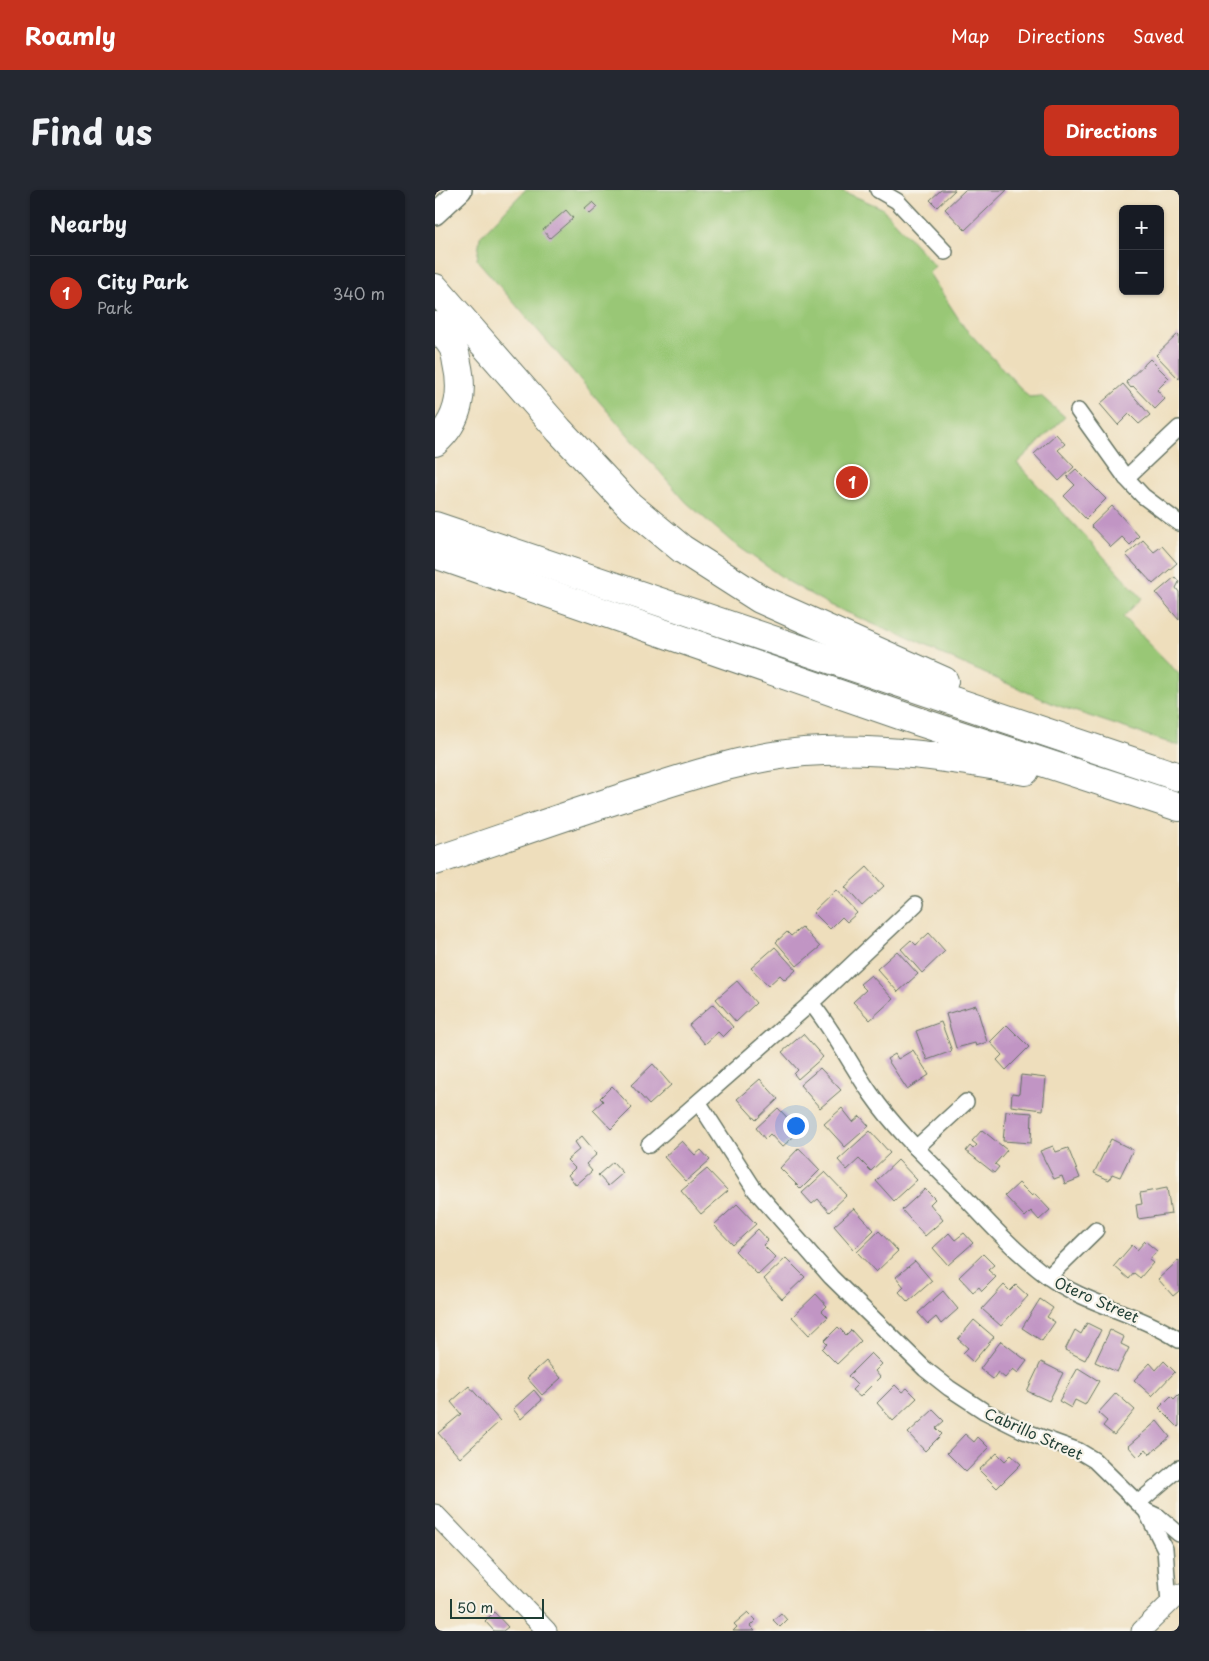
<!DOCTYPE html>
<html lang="en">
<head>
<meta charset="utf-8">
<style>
	:root { --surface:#171b24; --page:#242831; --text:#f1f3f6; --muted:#9ea1a6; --line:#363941; --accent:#c8321e }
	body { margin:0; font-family:"Playpen Sans",sans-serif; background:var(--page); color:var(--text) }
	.controls { position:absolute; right:15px; top:15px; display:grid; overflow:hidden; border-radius:8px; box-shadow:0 1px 4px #0004 }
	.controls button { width:45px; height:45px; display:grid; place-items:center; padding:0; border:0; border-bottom:1px solid var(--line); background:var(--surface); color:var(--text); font:25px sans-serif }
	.scale { position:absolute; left:15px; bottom:12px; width:94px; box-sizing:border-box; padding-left:5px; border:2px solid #1f3d34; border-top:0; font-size:14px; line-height:18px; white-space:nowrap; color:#1f3d34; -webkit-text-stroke:4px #f7f3e8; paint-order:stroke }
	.you { position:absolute; left:360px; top:935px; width:18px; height:18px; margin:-12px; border:4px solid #fff; border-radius:50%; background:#1a73e8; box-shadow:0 0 0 8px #1a73e833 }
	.badge { display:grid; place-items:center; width:32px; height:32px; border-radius:50%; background:var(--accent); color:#fff; font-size:16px; font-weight:700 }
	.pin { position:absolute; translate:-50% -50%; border:2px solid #fff; box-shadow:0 1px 5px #0006 }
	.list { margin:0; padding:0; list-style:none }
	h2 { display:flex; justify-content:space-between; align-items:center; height:65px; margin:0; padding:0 20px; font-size:21px }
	h2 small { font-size:16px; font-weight:400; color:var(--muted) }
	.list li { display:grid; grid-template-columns:32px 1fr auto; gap:15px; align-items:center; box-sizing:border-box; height:75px; padding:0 20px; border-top:1px solid var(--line) }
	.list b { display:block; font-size:19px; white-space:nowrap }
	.list p { margin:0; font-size:16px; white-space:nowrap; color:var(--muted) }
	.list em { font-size:16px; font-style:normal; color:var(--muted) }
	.map { position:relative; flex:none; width:744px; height:1441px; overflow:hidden; border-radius:8px }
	header { display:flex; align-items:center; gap:30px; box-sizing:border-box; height:70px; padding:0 25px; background:var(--accent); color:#fff }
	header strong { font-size:24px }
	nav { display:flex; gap:28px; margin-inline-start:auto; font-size:18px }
	.intro { display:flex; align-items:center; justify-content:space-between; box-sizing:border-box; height:120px; padding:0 30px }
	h1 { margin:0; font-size:35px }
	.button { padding:12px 22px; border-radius:8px; background:var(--accent); color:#fff; font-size:18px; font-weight:700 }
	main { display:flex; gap:30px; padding:0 30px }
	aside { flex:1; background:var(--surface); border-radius:8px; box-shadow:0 1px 4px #0004 }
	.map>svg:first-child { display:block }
	.green { fill:#99c776; stroke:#5c8255 }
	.building { fill:#c195c4 }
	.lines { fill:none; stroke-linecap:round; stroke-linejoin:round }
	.minor-casing { stroke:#677564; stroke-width:18 }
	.tertiary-casing { stroke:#677564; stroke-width:21 }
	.secondary-casing { stroke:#677564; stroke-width:24 }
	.motorway-casing { stroke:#677564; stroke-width:30 }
	.minor { stroke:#fff; stroke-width:15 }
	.tertiary { stroke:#fff; stroke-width:19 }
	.secondary { stroke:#fff; stroke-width:21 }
	.motorway { stroke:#fff; stroke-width:28 }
	.labels { text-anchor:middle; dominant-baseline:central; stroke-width:4.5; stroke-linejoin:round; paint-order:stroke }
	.street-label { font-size:15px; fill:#1f3d34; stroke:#f7f3e8 }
</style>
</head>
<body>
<header>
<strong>Roamly</strong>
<nav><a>Map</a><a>Directions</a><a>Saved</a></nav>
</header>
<div class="intro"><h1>Find us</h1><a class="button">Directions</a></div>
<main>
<aside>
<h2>Nearby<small></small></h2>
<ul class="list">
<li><span class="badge">1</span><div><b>City Park</b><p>Park</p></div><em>340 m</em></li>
</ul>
</aside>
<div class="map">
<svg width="744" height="1441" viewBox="0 0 744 1441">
	<rect width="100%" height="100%" fill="#f7f3e8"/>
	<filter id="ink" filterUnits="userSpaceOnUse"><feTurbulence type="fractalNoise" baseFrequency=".02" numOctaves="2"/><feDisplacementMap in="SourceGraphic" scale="10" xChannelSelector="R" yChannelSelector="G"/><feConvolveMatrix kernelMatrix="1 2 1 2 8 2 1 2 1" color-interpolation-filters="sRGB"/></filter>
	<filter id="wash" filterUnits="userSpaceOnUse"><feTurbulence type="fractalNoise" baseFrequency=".0096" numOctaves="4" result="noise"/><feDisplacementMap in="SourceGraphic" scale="20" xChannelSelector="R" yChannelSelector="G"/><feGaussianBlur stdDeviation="1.12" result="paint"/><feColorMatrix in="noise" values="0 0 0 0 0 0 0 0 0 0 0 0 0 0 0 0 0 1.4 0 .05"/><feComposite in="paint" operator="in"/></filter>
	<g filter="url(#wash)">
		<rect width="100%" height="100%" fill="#eedebc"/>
		<path class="green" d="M90,0H405L447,18L500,76L494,83L529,137L594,207L606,206L630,227L582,273L707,408L688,427L744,484V556L621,515L393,414L354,392L297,352L251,312L42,70L45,47Z"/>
		<g id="blocks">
			<g class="building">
				<path d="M506,0H520L502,17L495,10Z"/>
				<path d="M530,0H572L530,40L510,19Z"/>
				<path d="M158,12L163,17L155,24L150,19Z"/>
				<path d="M131,20L138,28L115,48L108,40Z"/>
				<path d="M743,144L744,145V189L721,165Z"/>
				<path d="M715,169L734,188L722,200L730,209L720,219L698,196L696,198L691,192Z"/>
				<path d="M688,194L715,225L704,234L694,224L683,235L665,214Z"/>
				<path d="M621,244L630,254L623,260L639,277L624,291L599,264Z"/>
				<path d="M641,279L671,309L651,329L629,306L640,295L632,287Z"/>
				<path d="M677,316L704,346L695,355L687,347L676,357L656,336Z"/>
				<path d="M708,350L719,362L727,356L742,373L718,394L691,365Z"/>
				<path d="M740,387L744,392L741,398L744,402V430L721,403Z"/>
				<path d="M432,677L449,696L427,716L410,697Z"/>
				<path d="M401,700L422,723L412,732L407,727L395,739L378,722Z"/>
				<path d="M367,737L385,757L362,776L341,752L352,742L356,746Z"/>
				<path d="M494,743L510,761L487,783L466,759L476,750L481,755Z"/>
				<path d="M340,757L361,780L350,790L345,785L333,796L316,778Z"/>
				<path d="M462,761L483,784L463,802L442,779Z"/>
				<path d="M436,785L458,809L435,830L418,812L431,800L425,794Z"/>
				<path d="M302,791L321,813L301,832L281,809Z"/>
				<path d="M278,814L298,837L288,847L283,842L270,854L254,835Z"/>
				<path d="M541,815L552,852L541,856L540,853L521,858L511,824Z"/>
				<path d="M506,832L517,861L492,870L481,841Z"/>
				<path d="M572,835L594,857L571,880L562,870L567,865L555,852Z"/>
				<path d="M368,844L388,867L363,889L359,884L363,880L347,862Z"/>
				<path d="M478,860L494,885L472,899L452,869L460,864L463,869Z"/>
				<path d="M218,874L236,895L214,915L196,895Z"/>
				<path d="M385,878L406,900L385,918L365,895Z"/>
				<path d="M586,885L611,888L608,920L576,916L577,903L584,904Z"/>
				<path d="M325,889L343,909L321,930L302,909Z"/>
				<path d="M177,896L197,918L176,939L158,920L168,911L165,908Z"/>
				<path d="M343,918L365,941L347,957L335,944L330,949L321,938Z"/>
				<path d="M407,918L418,932L425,926L434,936L410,957L389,934Z"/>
				<path d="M571,921L597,923L596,953L568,951Z"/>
				<path d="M547,940L572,960L560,974L564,977L559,983L531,961L535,956L538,959L542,955L537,951Z"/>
				<path d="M435,941L455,963L436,981L424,969L412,980L403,970Z"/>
				<path d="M147,946L162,964L151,974L157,981L141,995L133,985L140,978L132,970L145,959L140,952Z"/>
				<path d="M676,949L698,960L685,987L677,984L674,990L659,983Z"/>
				<path d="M247,951L260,965L266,960L275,970L251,991L229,967Z"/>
				<path d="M618,956L621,962L633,958L645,988L630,994L627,986L619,989L605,961Z"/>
				<path d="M364,958L385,980L366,999L345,978Z"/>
				<path d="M463,970L482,990L459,1011L441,991Z"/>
				<path d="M178,972L188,983L173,996L163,985Z"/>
				<path d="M272,979L293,1001L266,1024L246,1001Z"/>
				<path d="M390,982L412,1005L394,1022L383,1009L377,1014L367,1003Z"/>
				<path d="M584,993L597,1006L600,1004L615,1020L604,1030L596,1021L590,1027L570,1006Z"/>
				<path d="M732,998L736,1024L703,1029L701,1015L707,1014L705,1003Z"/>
				<path d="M490,999L500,1009L495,1014L508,1030L490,1046L467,1020Z"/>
				<path d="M302,1014L321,1034L298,1055L279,1035Z"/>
				<path d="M419,1018L439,1040L419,1059L399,1036Z"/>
				<path d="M323,1039L333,1050L328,1055L341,1068L323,1085L300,1061Z"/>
				<path d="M444,1041L463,1061L441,1082L422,1062Z"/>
				<path d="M514,1043L520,1050L529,1043L538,1053L513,1075L498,1058Z"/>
				<path d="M710,1051L722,1061L714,1070L718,1073L705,1088L699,1083L694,1089L679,1076L697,1055L702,1060Z"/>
				<path d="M548,1064L559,1075L553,1080L561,1087L547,1101L544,1097L538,1102L524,1087Z"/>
				<path d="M351,1068L370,1087L347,1109L329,1089Z"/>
				<path d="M744,1070V1101L738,1106L723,1089Z"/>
				<path d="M480,1071L497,1091L473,1112L464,1102L469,1097L461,1087Z"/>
				<path d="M569,1095L575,1101L581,1095L593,1106L566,1136L547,1119Z"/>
				<path d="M508,1101L523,1119L506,1134L501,1127L493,1134L483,1123Z"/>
				<path d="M381,1104L392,1116L387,1121L393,1127L374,1145L357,1127Z"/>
				<path d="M605,1109L618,1118L612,1127L620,1132L607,1151L587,1138Z"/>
				<path d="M539,1130L559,1147L538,1172L528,1163L533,1158L523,1149Z"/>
				<path d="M652,1133L666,1140L650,1170L630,1160L640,1140L646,1144Z"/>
				<path d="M403,1137L411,1145L416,1140L426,1151L402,1174L387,1159L392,1154L389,1151Z"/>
				<path d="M675,1140L689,1147L686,1154L694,1158L682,1182L660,1172Z"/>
				<path d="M566,1151L592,1171L583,1183L578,1179L570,1188L563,1182L558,1189L545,1179Z"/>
				<path d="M436,1163L447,1174L440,1181L445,1187L425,1207L417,1200L422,1195L413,1186Z"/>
				<path d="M111,1171L126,1188L107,1205L92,1188Z"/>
				<path d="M729,1171L740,1182L717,1206L699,1190L715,1173L721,1180Z"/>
				<path d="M606,1172L628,1183L614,1211L592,1201Z"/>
				<path d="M643,1178L664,1191L650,1215L640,1210L636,1218L624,1211Z"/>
				<path d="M460,1195L467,1202L472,1198L482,1208L458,1231L442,1213Z"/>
				<path d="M34,1196L65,1231L25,1268L3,1243L26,1224L16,1212Z"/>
				<path d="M99,1200L107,1210L86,1229L78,1219Z"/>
				<path d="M681,1203L700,1220L679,1245L668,1236L672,1231L663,1223Z"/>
				<path d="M744,1204V1236L743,1237L724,1218L736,1206L739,1209Z"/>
				<path d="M498,1220L509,1231L501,1238L507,1244L490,1261L473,1243Z"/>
				<path d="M722,1231L735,1247L715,1264L711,1259L703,1267L693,1256Z"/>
				<path d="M530,1244L539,1252L543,1247L554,1258L531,1282L512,1263Z"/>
				<path d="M562,1263L570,1271L576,1265L586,1274L562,1298L544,1280Z"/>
				<path d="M59,1422L73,1437L68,1441H59L50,1431Z"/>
				<path d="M313,1422L321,1430L315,1436L320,1441H298L302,1437L299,1434Z"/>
				<path d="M346,1423L352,1430L345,1437L338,1430Z"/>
			</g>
		</g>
	</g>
	<g filter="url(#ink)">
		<use href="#blocks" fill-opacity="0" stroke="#677564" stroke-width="1"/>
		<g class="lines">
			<g class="minor-casing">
				<g id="minor">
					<path d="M443,0L462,11L510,62"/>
					<path d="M643,221L691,288L708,306L744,333"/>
					<path d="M691,288L744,238"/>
					<path d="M481,714L376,813C399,841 415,874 436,904C461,940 494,971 525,1002C552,1031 580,1062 612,1086C650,1114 703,1123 744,1150"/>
					<path d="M264,913L320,1000L396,1087L490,1179L514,1198L549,1221L589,1241L644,1261L659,1270L711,1321L730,1359L734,1414"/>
					<path d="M214,955L376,813"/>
					<path d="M481,958L531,912"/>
					<path d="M613,1087L661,1040"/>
					<path d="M703,1313L744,1278"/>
					<path d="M711,1321L724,1327L744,1344"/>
				</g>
			</g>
			<g class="tertiary-casing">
				<g id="tertiary">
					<path d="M0,1324L112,1441"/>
					<path d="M706,1441L744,1404"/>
				</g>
			</g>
			<g class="secondary-casing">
				<path id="secondary" d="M0,24L26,0"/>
			</g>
			<g class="motorway-casing">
				<g id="motorway">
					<path d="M0,98L124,240L194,315L247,359L325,409L509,491"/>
					<path d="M0,136C5,142 12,147 16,154C20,159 21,167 22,173C29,203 24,231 0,252"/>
					<path d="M0,336L744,587"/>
					<path d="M0,364L485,532L744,617"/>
					<path d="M0,671C69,648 138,623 208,601C261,584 313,567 369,562C442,556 519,568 590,581"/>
				</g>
			</g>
			<use href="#minor" class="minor"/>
			<use href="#tertiary" class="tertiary"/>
			<use href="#secondary" class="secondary"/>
			<use href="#motorway" class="motorway"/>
		</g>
	</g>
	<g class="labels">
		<g class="street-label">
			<text transform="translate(662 1109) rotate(24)">Otero Street</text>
			<text transform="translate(599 1243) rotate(24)">Cabrillo Street</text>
		</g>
	</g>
</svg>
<div class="controls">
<button>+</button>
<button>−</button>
</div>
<div class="scale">50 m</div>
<div class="you"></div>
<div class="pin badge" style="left:417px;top:292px">1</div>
</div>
</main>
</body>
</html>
